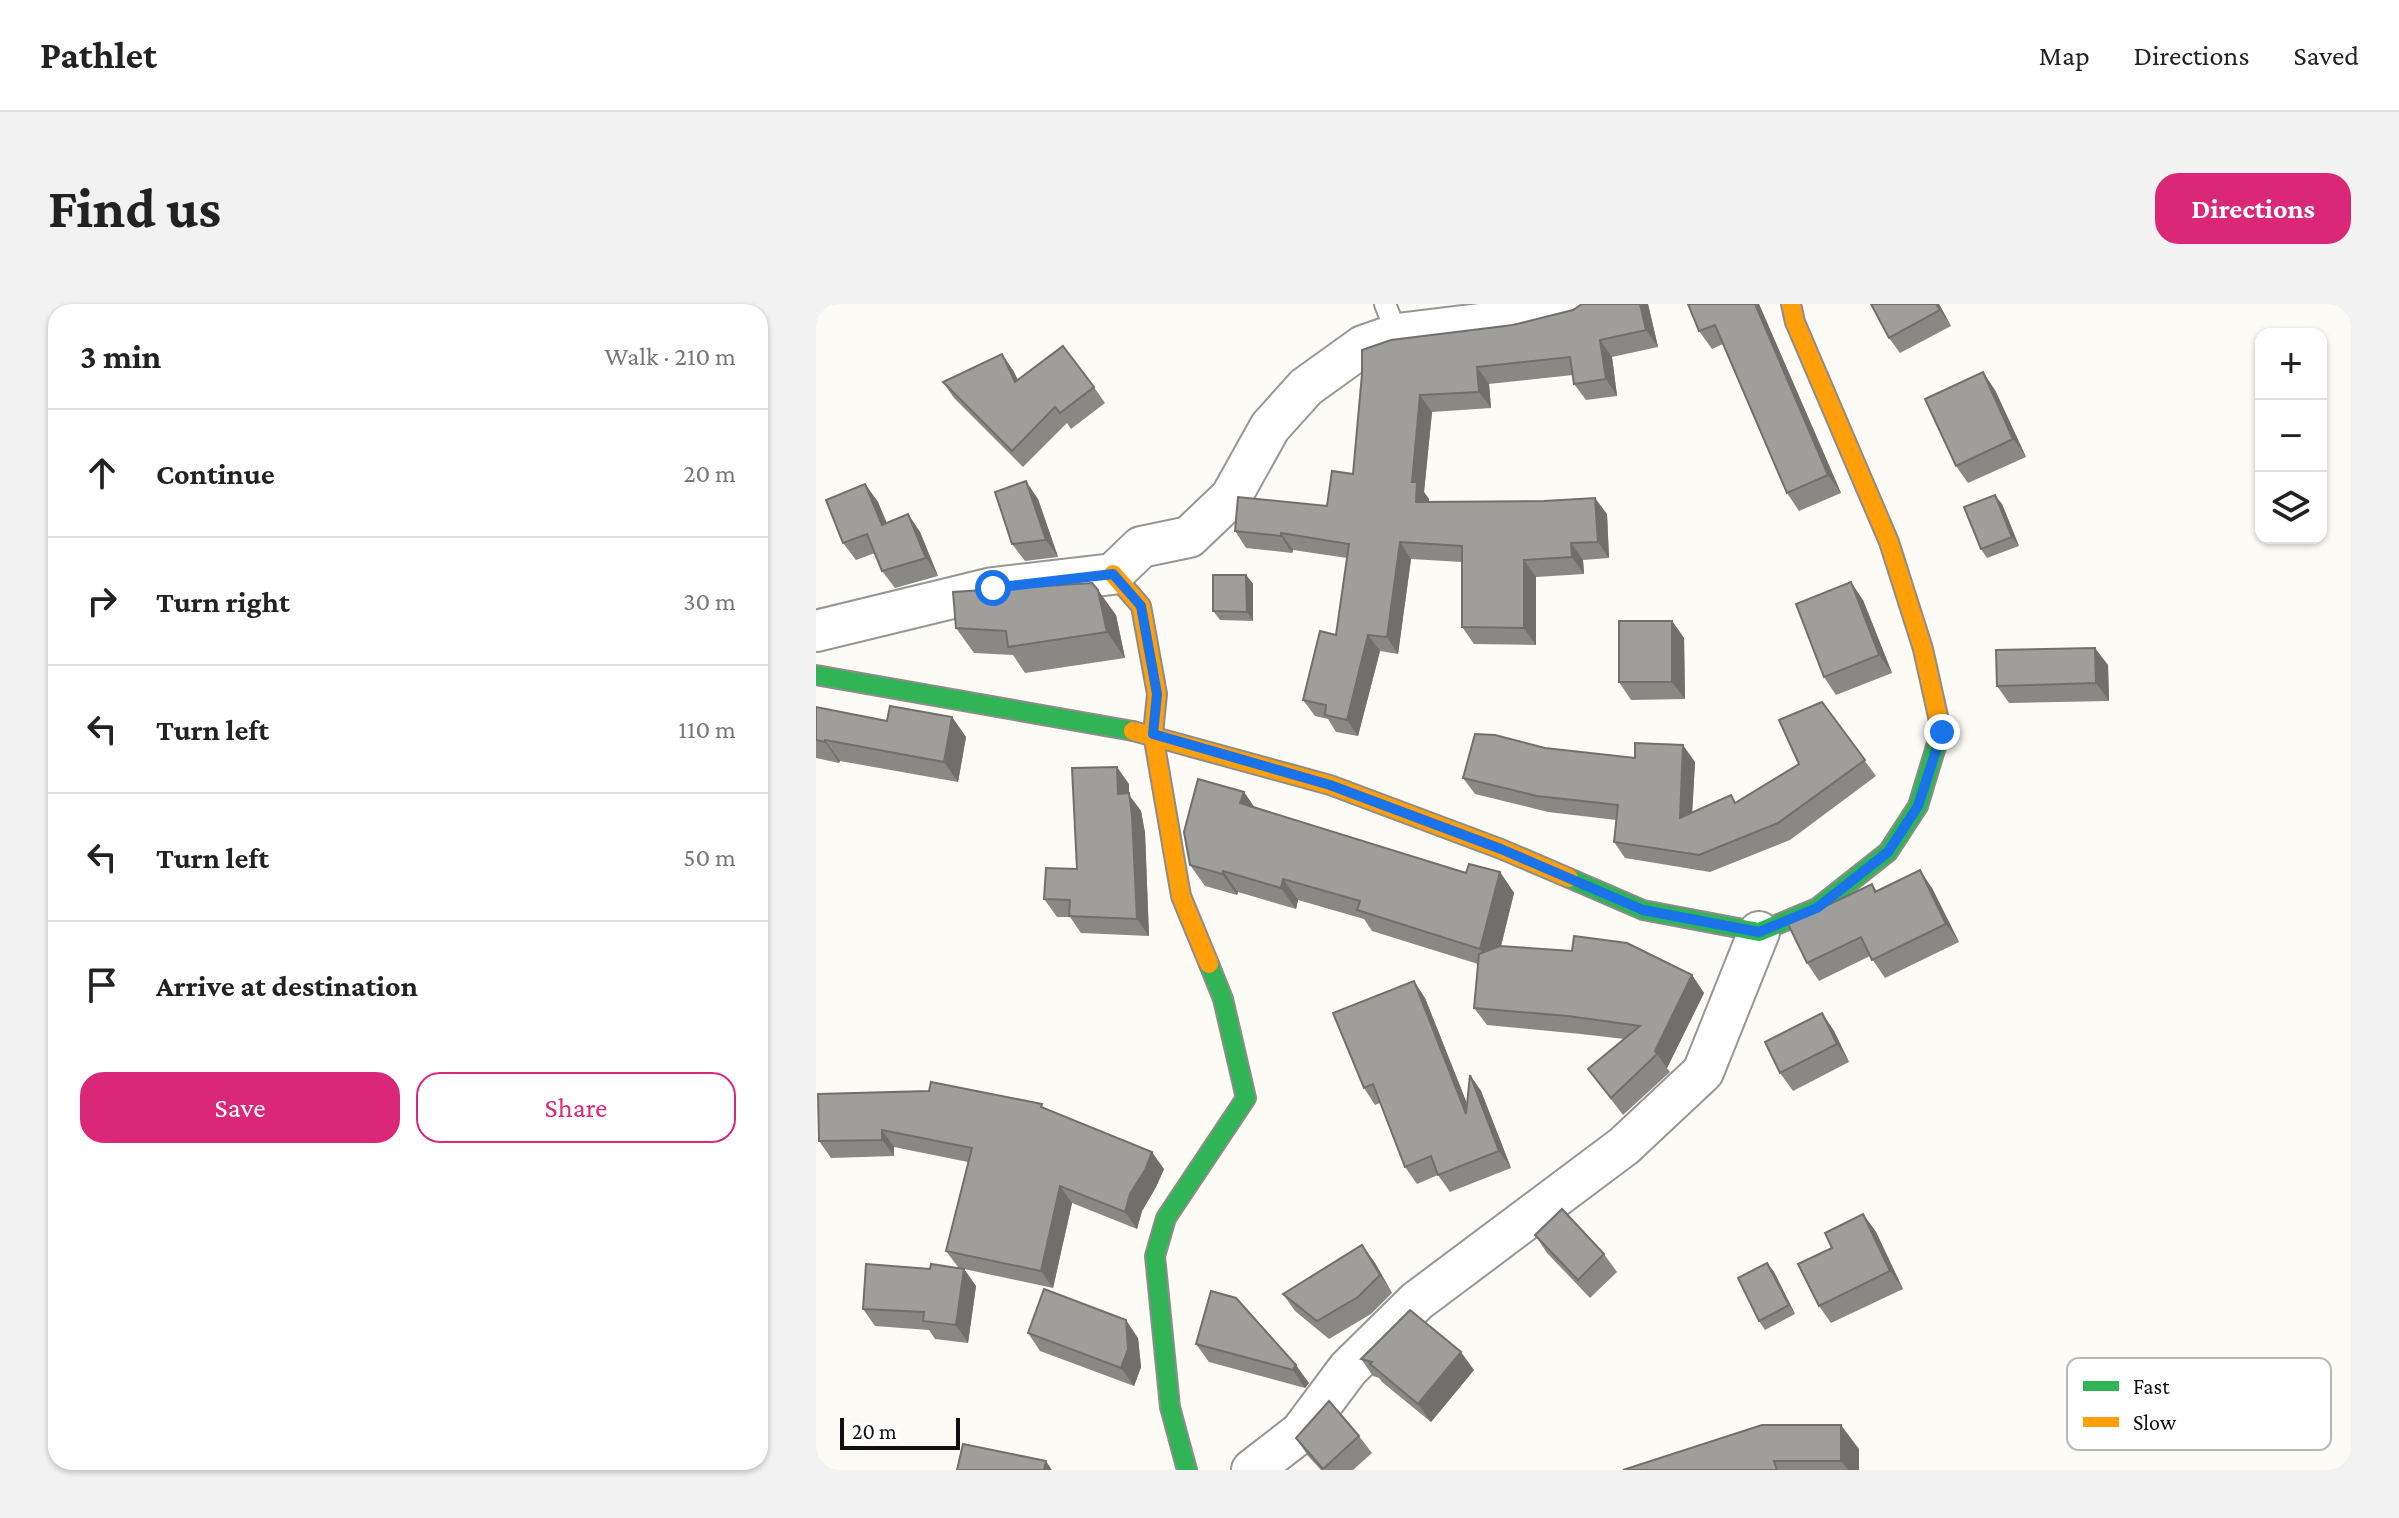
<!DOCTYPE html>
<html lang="en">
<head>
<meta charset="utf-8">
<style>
	:root { --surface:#fff; --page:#f2f2f2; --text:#222; --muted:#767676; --line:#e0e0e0; --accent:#db2777 }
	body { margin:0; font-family:"Crimson Pro",serif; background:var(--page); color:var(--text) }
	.controls { position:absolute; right:24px; top:24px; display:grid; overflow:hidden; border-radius:16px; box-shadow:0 2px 6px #0004 }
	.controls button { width:72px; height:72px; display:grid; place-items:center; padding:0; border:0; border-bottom:2px solid var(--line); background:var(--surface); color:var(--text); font:40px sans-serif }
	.scale { position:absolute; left:24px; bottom:20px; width:120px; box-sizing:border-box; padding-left:8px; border:4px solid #101010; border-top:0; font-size:22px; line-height:28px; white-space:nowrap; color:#101010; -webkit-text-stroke:6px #fff; paint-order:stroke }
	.stop { position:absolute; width:24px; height:24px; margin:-18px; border:6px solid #1a73e8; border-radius:50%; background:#fff }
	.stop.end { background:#1a73e8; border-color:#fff; box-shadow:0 2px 8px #0008 }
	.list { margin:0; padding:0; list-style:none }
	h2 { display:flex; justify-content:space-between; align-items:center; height:104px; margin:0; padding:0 32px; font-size:34px }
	h2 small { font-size:26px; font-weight:400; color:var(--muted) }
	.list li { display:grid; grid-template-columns:52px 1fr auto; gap:24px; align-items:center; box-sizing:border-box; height:128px; padding:0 32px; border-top:2px solid var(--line) }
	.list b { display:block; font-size:30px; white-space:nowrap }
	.list em { font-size:26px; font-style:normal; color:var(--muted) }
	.actions { display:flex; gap:16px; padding:24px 32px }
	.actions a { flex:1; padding:18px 0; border:2px solid var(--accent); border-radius:24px; text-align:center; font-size:28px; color:var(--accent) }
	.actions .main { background:var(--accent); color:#fff }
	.icon { flex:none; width:44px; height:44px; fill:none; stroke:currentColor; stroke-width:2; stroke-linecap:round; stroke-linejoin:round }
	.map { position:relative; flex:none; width:1535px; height:1166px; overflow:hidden; border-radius:24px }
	header { display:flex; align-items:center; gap:48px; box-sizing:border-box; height:112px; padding:0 40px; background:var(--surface); border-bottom:2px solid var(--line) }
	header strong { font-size:38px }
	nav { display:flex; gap:44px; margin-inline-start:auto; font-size:28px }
	.intro { display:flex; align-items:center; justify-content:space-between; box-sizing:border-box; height:192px; padding:0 48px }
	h1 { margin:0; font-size:56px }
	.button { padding:20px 36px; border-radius:24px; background:var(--accent); color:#fff; font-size:28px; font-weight:700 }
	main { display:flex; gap:48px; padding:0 48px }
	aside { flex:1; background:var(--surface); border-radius:24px; box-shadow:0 2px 6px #0004 }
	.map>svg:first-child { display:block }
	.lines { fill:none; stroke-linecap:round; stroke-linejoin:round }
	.lane-casing { stroke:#969694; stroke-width:24 }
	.street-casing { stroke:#969694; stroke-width:44 }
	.fast-casing { stroke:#8d8c8a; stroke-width:22 }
	.slow-casing { stroke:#8d8c8a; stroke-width:22 }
	.lane { stroke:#fffefe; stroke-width:20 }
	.street { stroke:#fffefe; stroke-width:40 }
	.fast { stroke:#30b455; stroke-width:18 }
	.slow { stroke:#ff9f0a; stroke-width:18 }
	.wall { fill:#8a8885 }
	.shaded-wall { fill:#706f6c }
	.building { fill:#a09e9b; stroke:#706f6c; stroke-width:2 }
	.route { stroke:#1a73e8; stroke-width:10 }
	.key { fill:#fff; stroke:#b7b7b7; stroke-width:2 }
	.key-label { font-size:22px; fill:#101010 }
</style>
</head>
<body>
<header>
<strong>Pathlet</strong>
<nav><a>Map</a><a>Directions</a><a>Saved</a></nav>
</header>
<div class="intro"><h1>Find us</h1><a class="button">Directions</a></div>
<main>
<aside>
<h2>3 min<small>Walk · 210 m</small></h2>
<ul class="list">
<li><svg class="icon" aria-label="ahead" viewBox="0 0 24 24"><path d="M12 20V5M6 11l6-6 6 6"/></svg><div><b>Continue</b></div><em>20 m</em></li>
<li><svg class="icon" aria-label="right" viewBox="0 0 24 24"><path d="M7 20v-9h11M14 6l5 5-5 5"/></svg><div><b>Turn right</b></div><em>30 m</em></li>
<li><svg class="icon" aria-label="left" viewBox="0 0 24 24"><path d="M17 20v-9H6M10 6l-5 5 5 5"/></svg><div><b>Turn left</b></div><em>110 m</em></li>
<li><svg class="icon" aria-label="left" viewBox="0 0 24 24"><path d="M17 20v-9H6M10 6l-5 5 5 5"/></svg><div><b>Turn left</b></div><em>50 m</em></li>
<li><svg class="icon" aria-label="arrive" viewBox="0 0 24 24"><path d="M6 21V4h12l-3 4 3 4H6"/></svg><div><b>Arrive at destination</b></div></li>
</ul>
<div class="actions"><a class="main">Save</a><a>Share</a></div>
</aside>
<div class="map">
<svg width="1535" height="1166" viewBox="0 0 1535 1166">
	<rect width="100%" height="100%" fill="#fcfbf6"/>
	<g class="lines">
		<g class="lane-casing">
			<path id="lane" d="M569,0L581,30"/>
		</g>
		<g class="street-casing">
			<g id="street">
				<path d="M0,327L177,284L297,270L325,243L373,233L415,193L454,123L490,83L547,42L581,30L706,15L763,0"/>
				<path d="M436,1166L485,1128L532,1065L601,997L808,842L887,768L943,628"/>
			</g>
		</g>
		<g class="fast-casing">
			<g id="fast">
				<path d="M0,371L317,427"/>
				<path d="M753,574L827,606L943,628L1001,604L1072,548L1102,502L1125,426"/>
				<path d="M371,1166L354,1103L339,952L350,914L430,794L407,695L393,660"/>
			</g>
		</g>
		<g class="slow-casing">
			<g id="slow">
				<path d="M975,0L979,18L1073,238L1107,345L1125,426"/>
				<path d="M297,270L325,302L341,390L337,430L365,592L393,660"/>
				<path d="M317,427L514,481L685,545L753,574"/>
			</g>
		</g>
		<use href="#lane" class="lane"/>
		<use href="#street" class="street"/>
		<use href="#fast" class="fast"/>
		<use href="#slow" class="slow"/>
	</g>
	<g class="wall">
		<path d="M766,0H832L842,43L796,53L801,92L770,96L758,80L757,71L673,80L675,104L616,108L608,188L613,195V198L791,210L793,254L767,256L768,270L720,273V341L658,340L646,323V258L595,255L582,350L564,347L542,432L520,428L512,415L499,412L487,396L520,331L531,254L477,246L476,249L430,244L419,227L511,202L537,170L546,70L697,21L757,6Z"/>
		<path d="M872,0H943L1025,189L983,207L971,189L907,40L896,45L883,27Z"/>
		<path d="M1055,0H1123L1135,22L1084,49L1073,34Z"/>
		<path d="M197,66L202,76L278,83L289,99L255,125L251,119L207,163L138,94L127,78Z"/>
		<path d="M1179,86L1210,153L1152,179L1140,162Z"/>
		<path d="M49,180L62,198L70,219L92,210L104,228L122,272L79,284L66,267L59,249L40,256L27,239Z"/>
		<path d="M222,195L242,253L209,257L196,240Z"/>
		<path d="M1186,200L1203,242L1171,254L1165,245Z"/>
		<path d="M430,271L437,280V317L404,316L397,307Z"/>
		<path d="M1047,296L1076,369L1020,391L1008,373Z"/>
		<path d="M300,311L309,354L209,369L197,351L158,349L140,324Z"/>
		<path d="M856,317L868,334L869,395L815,396L803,378Z"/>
		<path d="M1292,361L1293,397L1193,399L1181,382Z"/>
		<path d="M1006,398L1060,472L974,536L894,568L809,554L798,538L800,516L732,508L659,490L647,474L729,444L819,454L879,458L876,508L920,498L983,460Z"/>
		<path d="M0,403L71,417L136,413L150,433L142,478L24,457L23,459L0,454Z"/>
		<path d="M313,480V491L325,507L329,529L333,632L265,629L254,613H241L228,595L261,565Z"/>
		<path d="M428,488L439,504L650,569L684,568L698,589L685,642L876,671L888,689L851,764L854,768L807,811L772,765L808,735L765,730L671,721L658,704L662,660L556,627L548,615L482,596L480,605L422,588L421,591L389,582L374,561Z"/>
		<path d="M1056,580L1061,587L1116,584L1143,638L1069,674L1054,652L1003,677L991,659Z"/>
		<path d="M609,694L651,800L654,771L665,787L695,864L634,888L622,871L601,880L589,863L564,799L559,801L548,784Z"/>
		<path d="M1006,709L1018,727L1033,758L977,787L964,769Z"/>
		<path d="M2,790L229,804L348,865L340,883L326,907L321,925L256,899L237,984L148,965L160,982L152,1039L119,1035L113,1026L59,1022L47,1005L114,965L142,963L130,947L152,858L78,843V852L15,854L3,837Z"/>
		<path d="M1047,910L1060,928L1087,985L1015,1019L1003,1002L1016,944Z"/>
		<path d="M719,931L788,950L801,968L774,994L731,949Z"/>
		<path d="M546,941L559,959L576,989L555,1010L513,1035L479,1007L467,990Z"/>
		<path d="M951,959L958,968L979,1010L949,1026L943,1017Z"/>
		<path d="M395,987L493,1079L489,1084L393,1058L380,1040Z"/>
		<path d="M212,1029L322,1034L325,1063L318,1082L224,1047Z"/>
		<path d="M545,1055L658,1066L615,1118L566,1078L563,1074L557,1072Z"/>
		<path d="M543,1132L556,1149L537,1166H505L492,1152L480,1134Z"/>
		<path d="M1043,1145V1166H807Z"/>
	</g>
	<g class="shaded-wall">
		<path d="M824,0H832L842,43L830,26Z"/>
		<path d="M939,0H943L1025,189L1012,171Z"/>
		<path d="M1120,0H1123L1135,22L1124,6Z"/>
		<path d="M784,36L796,53L801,92L790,75Z"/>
		<path d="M186,50L197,66L210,94L199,78Z"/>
		<path d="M661,63L673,80L675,104L663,88Z"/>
		<path d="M1167,68L1179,86L1210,153L1197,135Z"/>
		<path d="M604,91L616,108L608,188L613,195L612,214L600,198L596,178Z"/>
		<path d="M210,177L222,195L242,253L230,236Z"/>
		<path d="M49,180L62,198L79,238L66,221Z"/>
		<path d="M1179,191L1186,200L1203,242L1196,233Z"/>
		<path d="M779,194L791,210L793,254L782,238Z"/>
		<path d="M92,210L104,228L122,272L110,254Z"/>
		<path d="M465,229L477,246L476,249L465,232Z"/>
		<path d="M584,238L595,255L582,350L571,333Z"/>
		<path d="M755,239L767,256L768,270L756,253Z"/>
		<path d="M708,256L720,273V341L708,324Z"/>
		<path d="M430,271L437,280V317L431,308Z"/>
		<path d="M1035,278L1047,296L1076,369L1063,351Z"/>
		<path d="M282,286L300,311L309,354L291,328Z"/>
		<path d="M856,317L868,334L869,395L856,378Z"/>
		<path d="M552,331L564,347L542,432L531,416Z"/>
		<path d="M1279,344L1292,361L1293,397L1280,379Z"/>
		<path d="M136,413L150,433L142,478L128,458Z"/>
		<path d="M9,436L24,457L23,459L9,438Z"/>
		<path d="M867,441L879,458L875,530L864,514Z"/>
		<path d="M301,463L313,480V491L325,507L329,529L333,632L321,615L302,490Z"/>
		<path d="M428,488L442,509L424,499Z"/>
		<path d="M1104,566L1116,584L1143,638L1130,620Z"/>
		<path d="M407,567L422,588L421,591L406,570Z"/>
		<path d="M684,568L698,589L679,666L664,645Z"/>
		<path d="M467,575L482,596L480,605L465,584Z"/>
		<path d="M876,671L888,689L851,764L839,747Z"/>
		<path d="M598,677L609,694L662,827L650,810Z"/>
		<path d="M1006,709L1018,727L1033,758L1021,740Z"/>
		<path d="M654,771L665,787L695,864L683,847Z"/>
		<path d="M66,826L78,843V852L66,836Z"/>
		<path d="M336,848L348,865L340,883L326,907L321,925L309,908L314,890Z"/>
		<path d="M244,882L256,899L237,984L225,967Z"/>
		<path d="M1047,910L1060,928L1087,985L1074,967Z"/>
		<path d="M546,941L559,959L576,989L564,971Z"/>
		<path d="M951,959L958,968L979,1010L973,1001Z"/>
		<path d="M148,965L160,982L152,1039L140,1021Z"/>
		<path d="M310,1016L322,1034L325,1063L318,1082L305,1064Z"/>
		<path d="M645,1048L658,1066L615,1118L602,1100Z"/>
		<path d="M480,1061L493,1079L489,1084L477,1066Z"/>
		<path d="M1025,1121L1043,1145V1166H1032L1025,1157Z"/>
		<path d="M230,1157L236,1166H228Z"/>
	</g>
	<g class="building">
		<path d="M766,0H824L830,26L784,36L790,75L758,80L754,53L661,63L663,88L604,91L596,178H601L600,198L728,197L779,194L782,238L755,239L756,253L708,256V324L646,323V242L584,238L571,333L552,331L531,416L509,411L510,401L487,396L504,327L520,331L533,240L465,229V232L419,227L422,193L511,202L516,167L537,170L546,70V46L575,36L697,21L757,6Z"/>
		<path d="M872,0H939L1012,171L971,189L899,21L883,27Z"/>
		<path d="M1055,0H1120L1124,6L1073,34Z"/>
		<path d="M247,42L278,83L244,109L239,103L196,147L127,78L186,50L199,78Z"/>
		<path d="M1167,68L1197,135L1140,162L1109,95Z"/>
		<path d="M210,177L230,236L196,240L179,188Z"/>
		<path d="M49,180L66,221L92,210L110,254L66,267L51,230L27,239L10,196Z"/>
		<path d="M1179,191L1196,233L1165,245L1148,203Z"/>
		<path d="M397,271H430L431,308L397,307Z"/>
		<path d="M1035,278L1063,351L1008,373L980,300Z"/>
		<path d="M276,279L282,286L291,328L192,343L190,327L140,324L137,288Z"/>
		<rect x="803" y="317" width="53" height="61"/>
		<path d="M1279,344L1280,379L1181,382L1180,346Z"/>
		<path d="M1006,398L1049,456L962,519L883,551L798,538L802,501L721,492L647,474L659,430L679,431L729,444L819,454V439L867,441L864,514L915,491L919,499L983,460L963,416Z"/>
		<path d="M74,402L136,413L128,458L9,436V438L0,436V403L71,417Z"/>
		<path d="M301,463L302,490L313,489L316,511L321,615L253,612L254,596L228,595L230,564L261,565L256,464Z"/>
		<path d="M382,475L428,488L424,499L650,569L653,560L684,568L664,645L541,606L544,597L467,575L465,584L407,567L406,570L374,561L368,528Z"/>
		<path d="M1104,566L1130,620L1056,656L1045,633L991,659L972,620L1056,580L1059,588Z"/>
		<path d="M758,632L811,639L876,671L839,747L841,750L795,794L772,765L824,722L752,712L658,704L663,650L684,642L756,647Z"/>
		<path d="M598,677L650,810L654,771L683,847L622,871L615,852L589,863L557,780L548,784L517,709Z"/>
		<path d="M1006,709L1021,740L964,769L949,738Z"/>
		<path d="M115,778L226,800L225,803L336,848L329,866L314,890L309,908L244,882L225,967L130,947L156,844L66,826V836L3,837L2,790L113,787Z"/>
		<path d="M746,905L788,950L762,976L719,931Z"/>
		<path d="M1047,910L1074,967L1003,1002L982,960L1016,944L1009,929Z"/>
		<path d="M546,941L564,971L542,993L501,1017L467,990Z"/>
		<path d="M951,959L973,1001L943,1017L922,974Z"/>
		<path d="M50,960L114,965L115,960L148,965L140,1021L107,1017L108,1008L47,1005Z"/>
		<path d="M228,985L310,1016L312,1045L305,1064L212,1029Z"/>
		<path d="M395,987L420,994L480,1061L477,1066L380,1040Z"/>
		<path d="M594,1006L645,1048L602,1100L554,1060L556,1058L545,1055Z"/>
		<path d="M513,1097L543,1132L507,1165L480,1134Z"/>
		<path d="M946,1121H1025V1157H958L961,1166H807Z"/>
		<path d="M147,1140L230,1157L228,1166H141Z"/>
	</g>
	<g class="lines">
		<path class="route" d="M177,284L297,270L325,302L341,390L337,430L514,481L685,545L827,606L943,628L1001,604L1072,548L1102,502L1126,428"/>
	</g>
	<rect x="1251" y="1054" width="264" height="92" rx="12" class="key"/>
	<rect x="1267" y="1077" width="36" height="10" fill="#30b455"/>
	<rect x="1267" y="1113" width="36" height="10" fill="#ff9f0a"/>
	<g class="key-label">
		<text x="1317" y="1090">Fast</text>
		<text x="1317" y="1126">Slow</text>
	</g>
</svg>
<div class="controls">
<button>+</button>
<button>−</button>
<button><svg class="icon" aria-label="layers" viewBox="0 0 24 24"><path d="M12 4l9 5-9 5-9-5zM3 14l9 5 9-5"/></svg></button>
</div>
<div class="scale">20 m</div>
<div class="stop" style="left:177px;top:284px"></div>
<div class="stop end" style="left:1126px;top:428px"></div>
</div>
</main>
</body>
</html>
